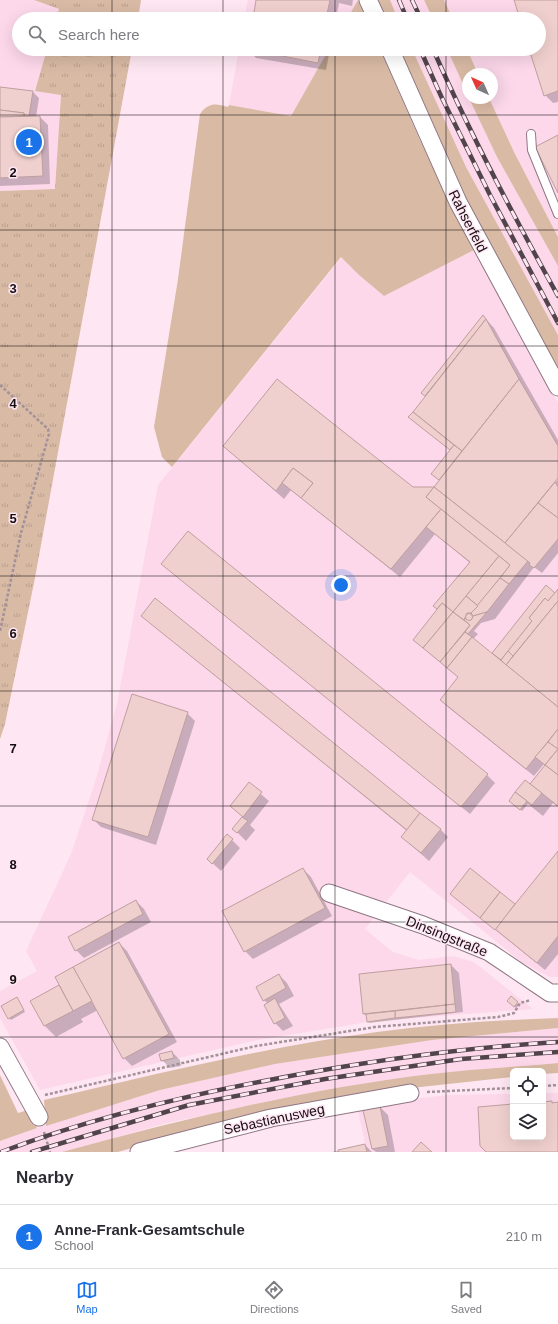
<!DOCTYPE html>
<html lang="en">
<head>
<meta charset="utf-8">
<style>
	:root { --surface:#fff; --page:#f2f2f3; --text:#2b2b33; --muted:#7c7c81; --line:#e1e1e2; --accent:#1a73e8 }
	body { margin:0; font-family:Helvetica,sans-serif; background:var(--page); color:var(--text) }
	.controls { position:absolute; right:12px; bottom:12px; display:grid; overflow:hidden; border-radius:6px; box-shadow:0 4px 16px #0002 }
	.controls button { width:36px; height:36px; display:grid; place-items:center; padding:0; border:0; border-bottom:1px solid var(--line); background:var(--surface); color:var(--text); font:20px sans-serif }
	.compass { position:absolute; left:462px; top:68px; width:36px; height:36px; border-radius:50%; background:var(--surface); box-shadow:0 4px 16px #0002; rotate:315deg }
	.you { position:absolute; left:341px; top:585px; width:14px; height:14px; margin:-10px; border:3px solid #fff; border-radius:50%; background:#1a73e8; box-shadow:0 0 0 6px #1a73e833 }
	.badge { display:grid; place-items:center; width:26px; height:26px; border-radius:50%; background:var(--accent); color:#fff; font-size:13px; font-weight:700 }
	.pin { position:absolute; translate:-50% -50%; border:2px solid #fff; box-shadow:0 1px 4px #0006 }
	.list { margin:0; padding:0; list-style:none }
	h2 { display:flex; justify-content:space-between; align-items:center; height:52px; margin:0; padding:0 16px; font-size:17px }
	h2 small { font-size:13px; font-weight:400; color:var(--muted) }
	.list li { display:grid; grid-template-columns:26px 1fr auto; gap:12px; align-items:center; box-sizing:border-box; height:64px; padding:0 16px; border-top:1px solid var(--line) }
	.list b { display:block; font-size:15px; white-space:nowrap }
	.list p { margin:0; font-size:13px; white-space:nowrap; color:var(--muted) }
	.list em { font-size:13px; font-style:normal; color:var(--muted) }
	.icon { flex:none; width:22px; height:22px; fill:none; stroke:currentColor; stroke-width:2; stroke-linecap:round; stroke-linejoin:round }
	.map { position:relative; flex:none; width:558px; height:1152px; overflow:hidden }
	.search { position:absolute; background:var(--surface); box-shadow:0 4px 16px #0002; left:12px; right:12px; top:12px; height:44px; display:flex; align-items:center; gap:10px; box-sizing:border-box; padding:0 14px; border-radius:22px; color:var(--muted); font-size:15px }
	.sheet { height:116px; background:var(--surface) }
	nav { display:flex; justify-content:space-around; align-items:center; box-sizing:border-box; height:56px; border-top:1px solid var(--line); background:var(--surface); font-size:11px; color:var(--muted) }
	nav a { display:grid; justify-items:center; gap:2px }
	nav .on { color:var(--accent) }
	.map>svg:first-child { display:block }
	.built { fill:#fcd8ea }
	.green { fill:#d9baa5 }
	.park { fill:url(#park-tufts) }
	.shadow { fill:#0003 }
	.building { fill:#f0d0cf; stroke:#be9f9e }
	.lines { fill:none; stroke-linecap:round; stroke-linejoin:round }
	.service-casing { stroke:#8f7683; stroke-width:10 }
	.minor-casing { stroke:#8f7683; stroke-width:19 }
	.path { stroke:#a29199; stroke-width:2.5; stroke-dasharray:3 2; stroke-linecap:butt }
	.service { stroke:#fff; stroke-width:8 }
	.minor { stroke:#fff; stroke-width:17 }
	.rail-casing { stroke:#51454b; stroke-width:4.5 }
	.rail { stroke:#fee7f2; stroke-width:3; stroke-dasharray:9; stroke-linecap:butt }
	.grid { fill:none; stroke:#170e12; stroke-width:1; stroke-opacity:0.55 }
	.labels { text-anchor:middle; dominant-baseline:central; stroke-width:3; stroke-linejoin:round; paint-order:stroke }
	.street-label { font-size:14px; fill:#170e12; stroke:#fee7f2 }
	.grid-label { font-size:13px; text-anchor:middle; font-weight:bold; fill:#170e12; stroke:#fee7f2; stroke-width:3; stroke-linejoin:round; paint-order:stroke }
</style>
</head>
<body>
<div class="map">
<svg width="558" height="1152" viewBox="0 0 558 1152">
	<defs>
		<pattern id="park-tufts" width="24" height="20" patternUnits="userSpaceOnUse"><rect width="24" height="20" fill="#d9baa5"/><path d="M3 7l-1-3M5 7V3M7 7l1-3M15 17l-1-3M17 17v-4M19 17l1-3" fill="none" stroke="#ba9f8d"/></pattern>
	</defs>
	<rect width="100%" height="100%" fill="#fee7f2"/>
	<g class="built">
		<path d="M0,0H34L59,9L56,19H19V49H47L35,90L61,94L55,189L0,191Z"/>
		<path d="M248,0H358L347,19H244Z"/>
		<path d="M390,0H424L433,19H398Z"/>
		<path d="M444,0H558V237L514,152L489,98H492V74H478L467,49H539V19H453Z"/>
		<path d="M239,49H329L291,116L229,105Z"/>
		<path d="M412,49H447L497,157L558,266V335L466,167Z"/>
		<path d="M474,250L558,403V977H550L523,963L410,872L365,929L393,952L419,960L453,956L474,962L533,1009L374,1021L253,1041L40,1090L0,1018V991L37,971L26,951L71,854L95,782L117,704L158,485L342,257L359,275L384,296Z"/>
		<path d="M558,1028V1063L431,1074L279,1099L167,1123L62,1152H0V1141L37,1128L160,1090L275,1064L432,1040Z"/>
		<path d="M543,1093H558V1152H367L357,1107L394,1101L448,1095L513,1094V1137H543Z"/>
	</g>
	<g class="green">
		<path d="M358,0L367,19H347Z"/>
		<path d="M373,0H390L398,19H381Z"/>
		<path d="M424,0H444L453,19H433Z"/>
		<path d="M329,49H380L420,140L474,250L384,296L359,275L341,257L172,467L162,457L154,427L178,279L200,114C208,103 215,103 228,107L229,105L291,116Z"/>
		<path d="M395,49H412L466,167L558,335V374L446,164Z"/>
		<path d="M447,49H467L478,74H468V95Z"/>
		<path d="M469,98H489L514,152L558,237V266L497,157Z"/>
		<path d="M558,1018V1028L432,1040L275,1064L160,1090L46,1126L44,1100C154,1075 264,1047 377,1032C436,1024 498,1020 558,1018Z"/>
		<path d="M558,1063V1073L543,1074V1071H513V1077L393,1090L173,1136L118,1152H62C183,1119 306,1089 431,1074C473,1069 516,1067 558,1063Z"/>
		<path d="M0,1075L18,1113L28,1110L37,1128L0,1141Z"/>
	</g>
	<g class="park">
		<path d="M34,0H141L138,19H56L59,9Z"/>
		<path d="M47,49H132L34,583L5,724L0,739V191L55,189L61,95L35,91Z"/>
	</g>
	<g class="shadow">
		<path d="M257,0H353L352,6L339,3L336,19H254Z"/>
		<path d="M515,0H558V102L553,103L545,95L530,49H539V19H521Z"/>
		<path d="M248,49H330L326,70L256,58Z"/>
		<path d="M0,88L33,92L39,98L36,117H40L48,125L50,184L0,186Z"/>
		<path d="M485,318L494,328L558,440V476L554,482L555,483L558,479V553L542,573L534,567L495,619L481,623L474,631L478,634L473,639L495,657L558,591V807L553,803L543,816L528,804L522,811L512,803L530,785L546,766L544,764L534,776L449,708L441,700L459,678L414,640L439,610L435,606L470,563L435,534L400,577L291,490L284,499L224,446L412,488L437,491L440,480L434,475L451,450L412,418L417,414L426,396L422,393Z"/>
		<path d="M162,564L487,775L495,783L470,814Z"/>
		<path d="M142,616L440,829L448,837L429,861L402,837L407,831Z"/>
		<path d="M187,713L195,721L156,845L101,827L93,819Z"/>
		<path d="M249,784L269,801L250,825L255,830L246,841L234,829L243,817L231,806Z"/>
		<path d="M232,840L240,848L221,871L208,859Z"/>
		<path d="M558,853V954L545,970L451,894L470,870L516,906Z"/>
		<path d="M303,869L311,877L332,916L253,959L245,951Z"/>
		<path d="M136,901L144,909L151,922L84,958L76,950Z"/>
		<path d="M119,943L127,951L177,1042L132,1066L124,1058L98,1010L81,1019L83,1022L56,1037L45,1026L32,1001L60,985Z"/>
		<path d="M451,965L459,973L463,1012L369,1023L368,1021L367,1016L364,1014Z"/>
		<path d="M279,975L287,983L294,996L279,1004L293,1026L283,1031L275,1023L265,1005L268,1004L264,1000Z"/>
		<path d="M511,998L519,1005L516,1008L508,1001Z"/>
		<path d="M18,1000L25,1012L11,1020L9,1018Z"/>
		<path d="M172,1052L180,1060L181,1066L170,1068L162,1060Z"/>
		<path d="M380,1107L388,1115L395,1152H376L372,1149Z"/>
		<path d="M365,1145L372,1152H332Z"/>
	</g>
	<g class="building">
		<path d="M256,0H330L326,19H253Z"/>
		<path d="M514,0H558V91L544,96L529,49H539V19H520Z"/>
		<path d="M247,49H321L318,63Z"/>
		<path d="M0,87L33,91L29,116H24V113L0,110Z"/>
		<path d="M0,110L24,113V116L0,117Z"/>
		<path d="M40,116L43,176L0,178V117Z"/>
		<path d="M558,135V193L535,147Z"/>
		<path d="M483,315L486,319L425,396L421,393Z"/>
		<path d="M486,319L519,379L462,451L413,412Z"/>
		<path d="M277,379L413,487H434L426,497L441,509L391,569L301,498L313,483L293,468L276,491L223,446Z"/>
		<path d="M519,379L558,446V478L505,543L434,487Z"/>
		<path d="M413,412L454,445L450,450L408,417Z"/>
		<path d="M454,445L462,451L439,480L431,474Z"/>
		<path d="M293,468L313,483L301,498L282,483Z"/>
		<path d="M555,482L558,487V518L538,503Z"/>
		<path d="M434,487L528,561L509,584L500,578L510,565L426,497Z"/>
		<path d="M538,503L558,518V539L534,568L529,565L530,563L505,543Z"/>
		<path d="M441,509L499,556L453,612L442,603L437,609L433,606L470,562L426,527Z"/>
		<path d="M188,531L488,774L461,807L161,564Z"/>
		<path d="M499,556L510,565L478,606L466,596Z"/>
		<path d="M500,578L509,584L487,612L473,616L471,613Z"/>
		<path d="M546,585L555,593L548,601L545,598L529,618L532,621L501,660L492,653Z"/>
		<path d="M558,589V601L513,656L508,651L532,621L529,618L545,598L548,601Z"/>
		<path d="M466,596L478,606L471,613H467L464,620L453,612Z"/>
		<path d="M155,598L420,813L407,830L141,616Z"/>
		<path d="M558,601V707L506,665Z"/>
		<path d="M442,603L453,612L423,648L413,640Z"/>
		<path d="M453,612L470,625L440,662L423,648Z"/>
		<path d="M487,612L468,634L465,632L470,625L464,620L466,618L471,620L473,616Z"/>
		<circle cx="469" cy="617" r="3.5"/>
		<path d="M465,632L472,637L447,668L440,662Z"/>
		<path d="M472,637L558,707V729L526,769L440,700L458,677L447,668Z"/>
		<path d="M508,651L513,656L506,665L501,660Z"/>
		<path d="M132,694L188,712L148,837L92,820Z"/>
		<path d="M558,729V749L548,742Z"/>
		<path d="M548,742L558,749L545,765L535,757Z"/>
		<path d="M558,749V775L545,765Z"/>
		<path d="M545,765L558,775V806L530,784Z"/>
		<path d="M525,780L542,793L532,805L515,792Z"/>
		<path d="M249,782L262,792L243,817L230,806Z"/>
		<path d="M515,792L527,801L520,810L509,801Z"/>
		<path d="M420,813L441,829L421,853L401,837Z"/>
		<path d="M242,817L248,821L237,833L232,829Z"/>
		<path d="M227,834L233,839L212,864L207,859Z"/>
		<path d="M558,851V936L537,963L495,929Z"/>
		<path d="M303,868L325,908L244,952L222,911Z"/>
		<path d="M470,868L500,892L480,918L450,894Z"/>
		<path d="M500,892L515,904L495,930L480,918Z"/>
		<path d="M136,900L143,914L75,951L68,937Z"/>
		<path d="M119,942L169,1034L123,1059L73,967Z"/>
		<path d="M451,964L455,1004L363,1014L359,974Z"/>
		<path d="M73,967L92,1001L73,1011L55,977Z"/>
		<path d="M279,974L286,988L263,1001L256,987Z"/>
		<path d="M59,985L73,1011L44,1026L30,1001Z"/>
		<path d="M511,996L518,1002L514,1007L507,1001Z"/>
		<path d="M17,997L24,1010L8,1019L1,1006Z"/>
		<path d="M275,998L285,1018L274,1024L264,1005Z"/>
		<path d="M455,1004L456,1012L395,1018V1011Z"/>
		<path d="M395,1011V1018L367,1022L366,1014Z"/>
		<path d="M172,1051L174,1058L161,1061L159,1054Z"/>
		<path d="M552,1101V1103L558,1102V1152H486L480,1146L478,1107L513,1104V1137H543V1102Z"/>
		<path d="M380,1106L388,1146L372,1149L363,1110Z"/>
		<path d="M421,1142L432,1152H412Z"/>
		<path d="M365,1144L367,1152H338V1150Z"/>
	</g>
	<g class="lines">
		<g class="service-casing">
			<path id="service" d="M531,134L532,150L558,214"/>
		</g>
		<g class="minor-casing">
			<g id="minor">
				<path d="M368,0L377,19"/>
				<path d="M390,49L458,202L558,387"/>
				<path d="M329,893L423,925L489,952L550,993H558"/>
				<path d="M0,1047L39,1117"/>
				<path d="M139,1152L271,1118L410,1093"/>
			</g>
		</g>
		<g class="path">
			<path d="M0,385L48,429L49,434L21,533L0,631"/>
			<path d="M543,1086L558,1085"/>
			<path d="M427,1092L513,1088"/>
			<path d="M45,1095L256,1046L375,1027L498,1017L514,1013L520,1003L531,1000"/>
			<path d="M44,1132L50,1152"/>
		</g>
		<use href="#service" class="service"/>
		<use href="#minor" class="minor"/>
		<g class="rail-casing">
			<g id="rail">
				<path d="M399,0L407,19"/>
				<path d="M412,0L421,19"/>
				<path d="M420,49L441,96L490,195L558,323"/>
				<path d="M433,49C470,134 513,215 558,296"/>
				<path d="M1,1152C86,1120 175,1098 264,1081C361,1062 459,1048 558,1042"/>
				<path d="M32,1152L189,1105L325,1079L461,1059L558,1052"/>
			</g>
		</g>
		<use href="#rail" class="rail"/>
	</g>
	<path class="grid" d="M112,0V19M223,0V19M335,0V19M446,0V19M112,49V1152M223,49V1152M335,49V1152M446,49V1152M0,115H558M0,230H558M0,346H558M0,461H558M0,576H558M0,691H558M0,806H558M0,922H558M0,1037H558"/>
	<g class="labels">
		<g class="street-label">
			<text transform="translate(468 221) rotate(63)">Rahserfeld</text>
			<text transform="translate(447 936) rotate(22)">Dinsingstraße</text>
			<text transform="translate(274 1119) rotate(-12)">Sebastianusweg</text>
		</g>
	</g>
	<g class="grid-label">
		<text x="13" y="177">2</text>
		<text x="13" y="293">3</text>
		<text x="13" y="408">4</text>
		<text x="13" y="523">5</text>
		<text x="13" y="638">6</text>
		<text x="13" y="753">7</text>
		<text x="13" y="869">8</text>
		<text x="13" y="984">9</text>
	</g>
</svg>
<div class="controls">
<button><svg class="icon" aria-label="locate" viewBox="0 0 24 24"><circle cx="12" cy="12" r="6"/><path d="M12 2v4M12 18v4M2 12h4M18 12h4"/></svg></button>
<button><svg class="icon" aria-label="layers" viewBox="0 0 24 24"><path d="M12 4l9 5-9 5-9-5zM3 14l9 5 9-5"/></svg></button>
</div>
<svg class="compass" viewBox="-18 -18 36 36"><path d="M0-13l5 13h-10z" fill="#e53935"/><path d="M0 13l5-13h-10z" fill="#7c7c81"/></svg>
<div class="you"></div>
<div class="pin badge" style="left:29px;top:142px">1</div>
<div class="search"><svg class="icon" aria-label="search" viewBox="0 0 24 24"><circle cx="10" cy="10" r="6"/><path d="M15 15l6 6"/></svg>Search here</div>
</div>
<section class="sheet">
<h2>Nearby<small></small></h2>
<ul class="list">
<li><span class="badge">1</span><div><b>Anne-Frank-Gesamtschule</b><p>School</p></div><em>210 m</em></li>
</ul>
</section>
<nav>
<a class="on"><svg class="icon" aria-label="map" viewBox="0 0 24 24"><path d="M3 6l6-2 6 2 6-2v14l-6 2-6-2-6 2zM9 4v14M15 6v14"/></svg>Map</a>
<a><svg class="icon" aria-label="directions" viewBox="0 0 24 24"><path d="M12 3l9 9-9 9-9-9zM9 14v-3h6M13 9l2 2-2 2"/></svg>Directions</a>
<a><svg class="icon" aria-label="saved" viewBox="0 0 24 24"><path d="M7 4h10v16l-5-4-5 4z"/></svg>Saved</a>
</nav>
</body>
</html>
